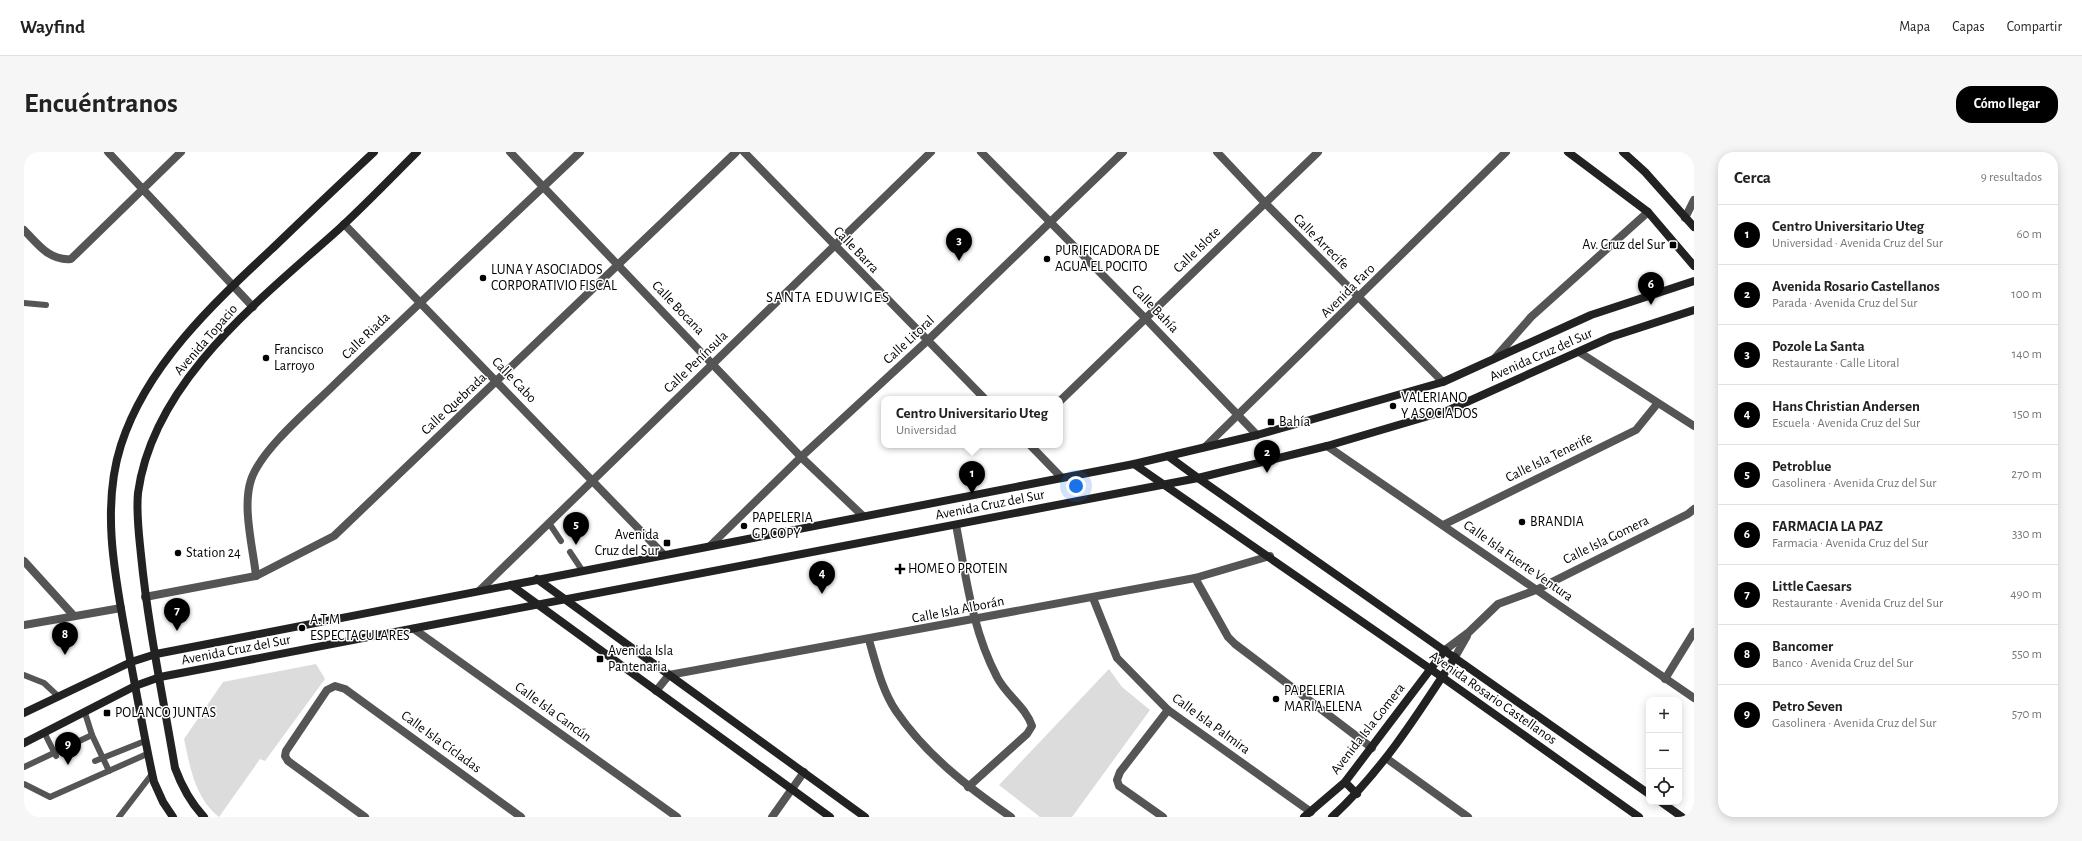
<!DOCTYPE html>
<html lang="es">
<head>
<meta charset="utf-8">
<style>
	:root { --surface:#fff; --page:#f6f6f6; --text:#222; --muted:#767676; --line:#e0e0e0; --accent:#000 }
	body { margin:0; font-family:"Alegreya Sans",sans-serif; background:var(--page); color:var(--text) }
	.controls { position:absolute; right:12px; bottom:12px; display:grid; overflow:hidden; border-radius:8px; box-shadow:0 2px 10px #0003 }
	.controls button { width:36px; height:36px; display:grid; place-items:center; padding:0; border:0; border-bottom:1px solid var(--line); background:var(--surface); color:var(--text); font:20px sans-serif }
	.you { position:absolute; left:1052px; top:334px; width:14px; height:14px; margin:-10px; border:3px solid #fff; border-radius:50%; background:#1a73e8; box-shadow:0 0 0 6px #1a73e833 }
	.badge { display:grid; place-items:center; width:26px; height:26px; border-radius:50%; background:var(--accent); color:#fff; font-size:13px; font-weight:700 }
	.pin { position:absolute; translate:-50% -33px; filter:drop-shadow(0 1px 2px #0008) }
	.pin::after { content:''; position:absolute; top:21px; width:14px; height:12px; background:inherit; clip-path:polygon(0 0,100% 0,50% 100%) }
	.popup { position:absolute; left:857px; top:244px; width:182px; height:52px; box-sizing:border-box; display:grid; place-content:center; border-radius:8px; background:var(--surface); filter:drop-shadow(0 1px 3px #0005); font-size:13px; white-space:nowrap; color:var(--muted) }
	.popup b { font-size:15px; color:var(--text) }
	.popup::after { content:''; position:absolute; left:50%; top:100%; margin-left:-8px; border:8px solid transparent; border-top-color:var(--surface) }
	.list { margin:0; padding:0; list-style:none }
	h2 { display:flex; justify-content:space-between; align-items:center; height:52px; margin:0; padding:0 16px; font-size:17px }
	h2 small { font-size:13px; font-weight:400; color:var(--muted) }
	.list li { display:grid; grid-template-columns:26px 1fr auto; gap:12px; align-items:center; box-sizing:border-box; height:60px; padding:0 16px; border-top:1px solid var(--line) }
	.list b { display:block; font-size:15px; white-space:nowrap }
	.list p { margin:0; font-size:13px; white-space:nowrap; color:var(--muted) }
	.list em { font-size:13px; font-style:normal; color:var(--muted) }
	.icon { flex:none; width:22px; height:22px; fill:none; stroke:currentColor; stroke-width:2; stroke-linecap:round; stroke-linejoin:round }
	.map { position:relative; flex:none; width:1670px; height:665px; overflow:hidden; border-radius:16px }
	header { display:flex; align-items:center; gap:24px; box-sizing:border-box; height:56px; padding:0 20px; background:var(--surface); border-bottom:1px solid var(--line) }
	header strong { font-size:19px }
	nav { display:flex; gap:22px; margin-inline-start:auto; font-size:14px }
	.intro { display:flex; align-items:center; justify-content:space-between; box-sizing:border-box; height:96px; padding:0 24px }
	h1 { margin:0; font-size:28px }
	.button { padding:10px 18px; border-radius:16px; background:var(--accent); color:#fff; font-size:14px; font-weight:700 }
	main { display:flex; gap:24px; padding:0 24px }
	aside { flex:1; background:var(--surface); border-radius:16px; box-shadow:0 2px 10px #0003 }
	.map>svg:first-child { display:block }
	.green { fill:#dcdcdc }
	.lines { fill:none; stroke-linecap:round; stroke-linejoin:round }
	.lane { stroke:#555; stroke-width:6 }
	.street { stroke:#555; stroke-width:8 }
	.secondary { stroke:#222; stroke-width:8 }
	.poi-dot { fill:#000; stroke:#fff; stroke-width:1.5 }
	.labels { text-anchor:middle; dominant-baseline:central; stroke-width:3; stroke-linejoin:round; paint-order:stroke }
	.street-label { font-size:14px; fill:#000; stroke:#fff }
	.poi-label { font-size:14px; fill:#000; stroke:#fff; text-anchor:start }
	.neighbourhood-label { font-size:15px; letter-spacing:1px; fill:#000; stroke:#fff }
</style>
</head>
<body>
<header>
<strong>Wayfind</strong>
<nav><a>Mapa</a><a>Capas</a><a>Compartir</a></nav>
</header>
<div class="intro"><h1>Encuéntranos</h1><a class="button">Cómo llegar</a></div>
<main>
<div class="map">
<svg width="1670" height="665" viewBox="0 0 1670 665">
	<rect width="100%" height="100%" fill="#fff"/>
	<g class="green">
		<path d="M292,512L301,527L241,609L236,607L195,665C171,646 166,615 160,587L199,530Z"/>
		<path d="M1085,517L1098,535L1126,558L1048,665H1016L975,633Z"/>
	</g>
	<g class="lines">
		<g class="lane">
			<path d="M0,151L22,153"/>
			<path d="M525,371L537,389"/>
			<path d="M546,400L558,418"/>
			<path d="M0,523L20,531L35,545"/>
			<path d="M61,561L68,583L85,619"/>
			<path d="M21,582L32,604"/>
			<path d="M71,609L121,589"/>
			<path d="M0,615L68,583"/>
			<path d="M0,632L26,645L123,602"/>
			<path d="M95,665L128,622"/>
		</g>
		<g class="street">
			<path d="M84,0L229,155"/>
			<path d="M486,0L777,305L839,364"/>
			<path d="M720,0L961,247"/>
			<path d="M957,0L1121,166L1233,283"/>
			<path d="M1193,0L1241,51L1419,230"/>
			<path d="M1661,66L1670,48"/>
			<path d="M320,72L640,403"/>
			<path d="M0,78C14,92 25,109 47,107L157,0"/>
			<path d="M1555,200L1670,274"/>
			<path d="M1471,206L1507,165L1624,60"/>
			<path d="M1036,249L1294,0"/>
			<path d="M1006,293L1038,326"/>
			<path d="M1303,294L1670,546"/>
			<path d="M1181,295L1482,0"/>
			<path d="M932,373C942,424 948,478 973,525C982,543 1002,555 1008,574L1003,582L944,635"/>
			<path d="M1419,373L1612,278L1633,252"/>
			<path d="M687,393L777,305L903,189L1099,0"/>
			<path d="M0,409L50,464"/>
			<path d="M232,424C229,396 218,355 227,328C237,297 288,255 312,231C393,153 475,77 556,0"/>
			<path d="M1171,426L1204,485L1211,492L1348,596"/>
			<path d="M455,439L907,0"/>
			<path d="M121,445L232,424L310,384L712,0"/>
			<path d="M1069,446L1093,506L1144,558L1287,660"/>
			<path d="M0,473L97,456"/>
			<path d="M390,477L653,665"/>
			<path d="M845,488C852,512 858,538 872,559C902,603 945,636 987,665"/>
			<path d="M1421,498L1445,480L1474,452L1512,438L1664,362L1670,357"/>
			<path d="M1431,505L1443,484"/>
			<path d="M1641,527L1670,480"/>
			<path d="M632,539L645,523L1171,426L1246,404"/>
			<path d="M1362,606L1444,665"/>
			<path d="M341,665L264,609L261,604L262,599L303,538L311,534L321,537L497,665"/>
			<path d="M748,665L780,620"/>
			<path d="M1139,665L1095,634L1093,628L1096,620L1144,558"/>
		</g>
		<g class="secondary">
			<path d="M1544,0L1624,60L1670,114"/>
			<path d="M1599,0L1621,20L1670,75"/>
			<path d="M1144,304L1174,326L1625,642"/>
			<path d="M1110,312L1418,525L1615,665"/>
			<path d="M513,427L841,665"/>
			<path d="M487,433L806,665"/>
			<path d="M0,561L107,510L132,502L1110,312L1233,283L1419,230L1567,163L1670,129"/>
			<path d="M0,591L111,534L136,525L1174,326L1303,294L1425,258L1587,185L1670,158"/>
			<path d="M1321,630L1333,642"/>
			<path d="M1637,650L1658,665"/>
			<path d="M149,665L139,650L130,630C121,590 114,548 106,507C94,438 75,361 97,293C123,212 191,150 251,94C284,62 317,31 350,0"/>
			<path d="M180,665C166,650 158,635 151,616C139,545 124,474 117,403C115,383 112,361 114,341C129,229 237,147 315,77C342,52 367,26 393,0"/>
			<path d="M1280,665L1321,630L1421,498"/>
			<path d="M1308,665C1358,619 1394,562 1431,505"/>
		</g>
	</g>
	<g class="poi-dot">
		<rect x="1645" y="89" width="8" height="8" rx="2"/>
		<circle cx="1023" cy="107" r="4"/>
		<circle cx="459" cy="126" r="4"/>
		<circle cx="242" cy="206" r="4"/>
		<circle cx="1369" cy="254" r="4"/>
		<rect x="1243" y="266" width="8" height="8" rx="2"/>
		<circle cx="1498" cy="370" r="4"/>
		<circle cx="720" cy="374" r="4"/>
		<rect x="639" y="387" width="8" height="8" rx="2"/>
		<circle cx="154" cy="401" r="4"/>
		<path d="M874 411h4v4h4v4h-4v4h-4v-4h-4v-4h4z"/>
		<circle cx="278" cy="476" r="4"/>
		<rect x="572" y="503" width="8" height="8" rx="2"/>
		<circle cx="1252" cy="547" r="4"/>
		<rect x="79" y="557" width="8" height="8" rx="2"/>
	</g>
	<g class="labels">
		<g class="street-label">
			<text transform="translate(1297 90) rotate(45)">Calle Arrecife</text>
			<text transform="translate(832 98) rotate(46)">Calle Barra</text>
			<text transform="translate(1173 98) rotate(-44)">Calle Islote</text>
			<text transform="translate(1324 139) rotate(-45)">Avenida Faro</text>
			<text transform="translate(654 156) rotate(46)">Calle Bocana</text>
			<text transform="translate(1131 157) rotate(46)">Calle Bahía</text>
			<text transform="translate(342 184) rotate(-44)">Calle Riada</text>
			<text transform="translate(182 188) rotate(-49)">Avenida Topacio</text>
			<text transform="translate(885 188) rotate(-43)">Calle Litoral</text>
			<text transform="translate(1517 203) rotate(-24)">Avenida Cruz del Sur</text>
			<text transform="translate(672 210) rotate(-44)">Calle Península</text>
			<text transform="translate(490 228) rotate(46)">Calle Cabo</text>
			<text transform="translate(430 252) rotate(-43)">Calle Quebrada</text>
			<text transform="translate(1525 306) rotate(-26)">Calle Isla Tenerife</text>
			<text transform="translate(966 353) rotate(-11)">Avenida Cruz del Sur</text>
			<text transform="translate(1582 388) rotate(-26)">Calle Isla Gomera</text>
			<text transform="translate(1494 409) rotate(35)">Calle Isla Fuerte Ventura</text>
			<text transform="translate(934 458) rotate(-11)">Calle Isla Alborán</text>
			<text transform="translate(212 498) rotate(-11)">Avenida Cruz del Sur</text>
			<text transform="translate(1469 546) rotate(35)">Avenida Rosario Castellanos</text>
			<text transform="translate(529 560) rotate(36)">Calle Isla Cancún</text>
			<text transform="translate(1187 572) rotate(36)">Calle Isla Palmira</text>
			<text transform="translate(1344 577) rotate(-52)">Avenida Isla Gomera</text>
			<text transform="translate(417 590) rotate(36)">Calle Isla Cícladas</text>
		</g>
		<g class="poi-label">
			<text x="1641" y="93" text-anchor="end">Av. Cruz del Sur</text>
			<text x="1031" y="99">PURIFICADORA DE<tspan x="1031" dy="16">AGUA EL POCITO</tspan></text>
			<text x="467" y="118">LUNA Y ASOCIADOS<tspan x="467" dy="16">CORPORATIVIO FISCAL</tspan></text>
			<text x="250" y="198">Francisco<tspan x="250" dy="16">Larroyo</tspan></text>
			<text x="1377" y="246">VALERIANO<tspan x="1377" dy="16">Y ASOCIADOS</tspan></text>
			<text x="1255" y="270">Bahía</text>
			<text x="728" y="366">PAPELERIA<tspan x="728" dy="16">GP COPY</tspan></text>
			<text x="1506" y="370">BRANDIA</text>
			<text x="635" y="383" text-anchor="end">Avenida<tspan x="635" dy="16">Cruz del Sur</tspan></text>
			<text x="162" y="401">Station 24</text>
			<text x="884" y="417">HOME O PROTEIN</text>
			<text x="286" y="468">A.T.M<tspan x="286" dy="16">ESPECTACULARES</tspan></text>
			<text x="584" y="499">Avenida Isla<tspan x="584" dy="16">Pantenaria</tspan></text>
			<text x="1260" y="539">PAPELERIA<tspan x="1260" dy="16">MARIA ELENA</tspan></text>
			<text x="91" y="561">POLANCO JUNTAS</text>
		</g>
		<g class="neighbourhood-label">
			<text x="804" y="145">SANTA EDUWIGES</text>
		</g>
	</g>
</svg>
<div class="controls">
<button>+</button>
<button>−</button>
<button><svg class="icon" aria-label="locate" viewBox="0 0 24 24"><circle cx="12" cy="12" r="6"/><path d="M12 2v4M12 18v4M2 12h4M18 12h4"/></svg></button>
</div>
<div class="you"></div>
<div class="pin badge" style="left:948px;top:342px">1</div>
<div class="popup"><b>Centro Universitario Uteg</b>Universidad</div>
<div class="pin badge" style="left:1243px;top:321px">2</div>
<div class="pin badge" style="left:935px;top:109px">3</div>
<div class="pin badge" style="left:798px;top:442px">4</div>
<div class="pin badge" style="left:552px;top:393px">5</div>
<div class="pin badge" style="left:1627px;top:153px">6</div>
<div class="pin badge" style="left:153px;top:479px">7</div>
<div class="pin badge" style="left:41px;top:503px">8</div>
<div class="pin badge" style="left:44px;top:613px">9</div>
</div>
<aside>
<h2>Cerca<small>9 resultados</small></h2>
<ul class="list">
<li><span class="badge">1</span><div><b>Centro Universitario Uteg</b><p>Universidad · Avenida Cruz del Sur</p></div><em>60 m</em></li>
<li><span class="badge">2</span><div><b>Avenida Rosario Castellanos</b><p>Parada · Avenida Cruz del Sur</p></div><em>100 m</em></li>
<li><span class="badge">3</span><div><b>Pozole La Santa</b><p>Restaurante · Calle Litoral</p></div><em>140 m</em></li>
<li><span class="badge">4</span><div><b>Hans Christian Andersen</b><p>Escuela · Avenida Cruz del Sur</p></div><em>150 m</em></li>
<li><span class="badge">5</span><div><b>Petroblue</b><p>Gasolinera · Avenida Cruz del Sur</p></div><em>270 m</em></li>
<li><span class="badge">6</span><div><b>FARMACIA LA PAZ</b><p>Farmacia · Avenida Cruz del Sur</p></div><em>330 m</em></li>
<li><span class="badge">7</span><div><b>Little Caesars</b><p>Restaurante · Avenida Cruz del Sur</p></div><em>490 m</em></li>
<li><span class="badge">8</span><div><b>Bancomer</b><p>Banco · Avenida Cruz del Sur</p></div><em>550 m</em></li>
<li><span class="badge">9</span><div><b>Petro Seven</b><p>Gasolinera · Avenida Cruz del Sur</p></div><em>570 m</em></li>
</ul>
</aside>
</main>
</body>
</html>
